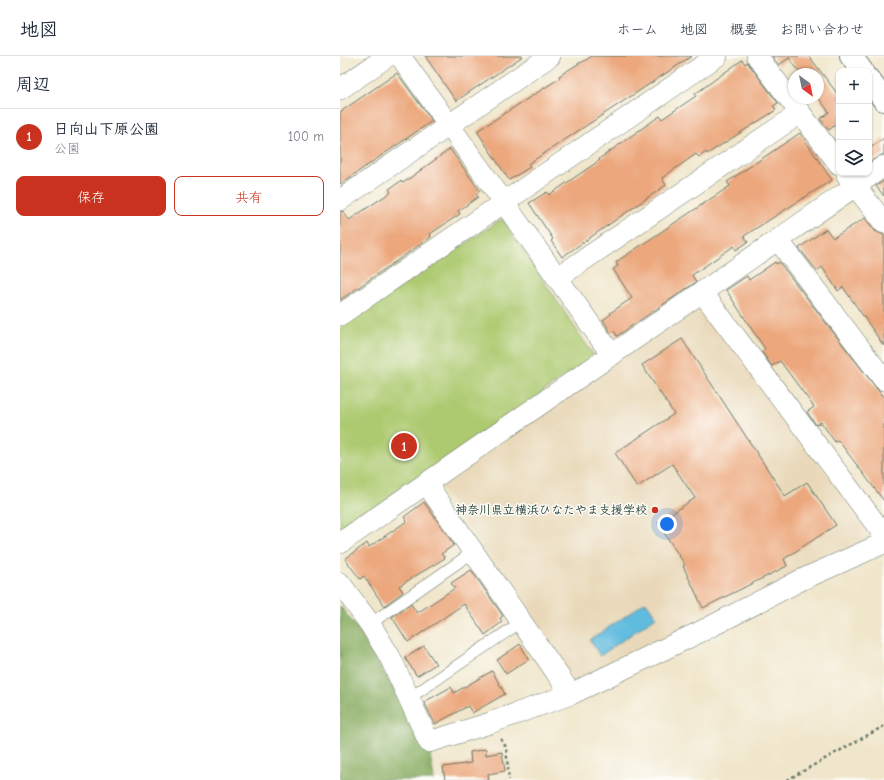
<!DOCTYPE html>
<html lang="ja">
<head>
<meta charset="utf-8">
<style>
	:root { --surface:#fff; --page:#f2f2f3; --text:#1f2937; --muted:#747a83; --line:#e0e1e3; --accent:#c8321e }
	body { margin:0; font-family:"Comic Neue","Klee One",sans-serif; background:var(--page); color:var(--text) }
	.controls { position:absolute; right:12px; top:12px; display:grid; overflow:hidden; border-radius:8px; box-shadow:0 1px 3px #0004 }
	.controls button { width:36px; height:36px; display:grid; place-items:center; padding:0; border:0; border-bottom:1px solid var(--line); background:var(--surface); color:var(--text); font:20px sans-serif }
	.compass { position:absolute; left:448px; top:12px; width:36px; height:36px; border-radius:50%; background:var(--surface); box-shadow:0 1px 3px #0004; rotate:147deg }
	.you { position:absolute; left:327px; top:468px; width:14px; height:14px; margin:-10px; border:3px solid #fff; border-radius:50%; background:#1a73e8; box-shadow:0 0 0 6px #1a73e833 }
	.badge { display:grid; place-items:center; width:26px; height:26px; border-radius:50%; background:var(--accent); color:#fff; font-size:13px; font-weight:700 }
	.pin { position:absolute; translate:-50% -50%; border:2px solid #fff; box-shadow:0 1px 4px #0006 }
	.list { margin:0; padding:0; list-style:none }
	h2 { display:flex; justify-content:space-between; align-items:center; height:52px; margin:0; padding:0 16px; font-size:17px }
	h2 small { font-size:13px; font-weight:400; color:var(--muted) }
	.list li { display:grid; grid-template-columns:26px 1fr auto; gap:12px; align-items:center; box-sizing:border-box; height:56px; padding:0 16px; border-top:1px solid var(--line) }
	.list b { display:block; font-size:15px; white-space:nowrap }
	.list p { margin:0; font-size:13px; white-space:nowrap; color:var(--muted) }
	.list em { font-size:13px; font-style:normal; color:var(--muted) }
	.actions { display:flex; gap:8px; padding:12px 16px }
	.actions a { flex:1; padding:9px 0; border:1px solid var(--accent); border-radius:8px; text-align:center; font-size:14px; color:var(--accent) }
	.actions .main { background:var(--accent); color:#fff }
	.icon { flex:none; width:22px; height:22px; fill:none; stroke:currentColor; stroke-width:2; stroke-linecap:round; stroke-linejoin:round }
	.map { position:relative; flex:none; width:544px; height:724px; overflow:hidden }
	header { display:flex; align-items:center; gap:24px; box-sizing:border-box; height:56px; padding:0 20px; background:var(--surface); border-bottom:1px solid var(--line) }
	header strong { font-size:19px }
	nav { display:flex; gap:22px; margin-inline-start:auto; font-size:14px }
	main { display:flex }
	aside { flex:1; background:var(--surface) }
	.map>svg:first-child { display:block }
	.built { fill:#e9d9ba }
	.green { fill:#adca71; stroke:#668452 }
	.forest { fill:#8aae63; stroke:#54764c }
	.water { fill:#61bcdf; stroke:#407c8a }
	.building { fill:#eca77d }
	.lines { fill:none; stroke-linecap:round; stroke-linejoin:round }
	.lane-casing { stroke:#687869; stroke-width:12 }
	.street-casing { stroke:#687869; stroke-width:22 }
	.primary-casing { stroke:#687869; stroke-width:24 }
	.path { stroke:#687869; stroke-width:2.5; stroke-dasharray:3 3; stroke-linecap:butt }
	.lane { stroke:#fff; stroke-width:11 }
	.street { stroke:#fff; stroke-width:21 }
	.primary { stroke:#fff; stroke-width:22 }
	.poi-dot { fill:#c8321e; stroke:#fdfcf7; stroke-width:1.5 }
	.labels { text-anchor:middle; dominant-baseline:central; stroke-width:3; stroke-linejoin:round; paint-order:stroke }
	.poi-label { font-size:12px; font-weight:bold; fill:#1f3d34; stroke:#fdfcf7; text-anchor:end }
</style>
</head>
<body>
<header>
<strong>地図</strong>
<nav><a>ホーム</a><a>地図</a><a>概要</a><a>お問い合わせ</a></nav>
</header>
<main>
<aside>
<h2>周辺<small></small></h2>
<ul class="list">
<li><span class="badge">1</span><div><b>日向山下原公園</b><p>公園</p></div><em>100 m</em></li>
</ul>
<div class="actions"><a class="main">保存</a><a>共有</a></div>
</aside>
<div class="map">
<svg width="544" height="724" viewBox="0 0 544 724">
	<rect width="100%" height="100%" fill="#fdfcf7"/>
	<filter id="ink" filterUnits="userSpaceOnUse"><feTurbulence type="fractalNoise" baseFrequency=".025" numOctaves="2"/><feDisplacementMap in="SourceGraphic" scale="8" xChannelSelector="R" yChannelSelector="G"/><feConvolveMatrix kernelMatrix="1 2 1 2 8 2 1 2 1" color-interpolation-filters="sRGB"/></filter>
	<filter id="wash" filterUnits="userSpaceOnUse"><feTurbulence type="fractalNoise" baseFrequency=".012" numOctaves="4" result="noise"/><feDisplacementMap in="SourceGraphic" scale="16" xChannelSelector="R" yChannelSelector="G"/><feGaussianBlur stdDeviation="0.9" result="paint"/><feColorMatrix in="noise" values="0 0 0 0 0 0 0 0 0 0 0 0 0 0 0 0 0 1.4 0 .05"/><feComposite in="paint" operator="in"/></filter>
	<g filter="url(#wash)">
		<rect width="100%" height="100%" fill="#f0e6cb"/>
		<path class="built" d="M354,252L363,254L531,476L528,485L240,623L231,621L101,432L104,426Z"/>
		<path class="green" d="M162,163L254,300L0,479V272Z"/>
		<path class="forest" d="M0,550L17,572L89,692L94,724H0Z"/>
		<path class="water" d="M306,546L316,561L260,600L250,584Z"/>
		<g id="blocks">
			<g class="building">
				<path d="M85,0H183L116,45Z"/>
				<path d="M252,0H352L188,108L190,111L169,124L137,75L220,22L219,20L241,6V7Z"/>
				<path d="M432,0H469L499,40V68L498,67L489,74L480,63L489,56L478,41V18H461L449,2L439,9Z"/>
				<path d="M402,4L405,8L407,6L438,47L433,50L436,54L367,98L366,96L359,101L356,98L322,122L326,129L222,201L211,185L213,183L189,147L207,136L209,139L260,104L259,103L301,73L320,60L322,63L356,40L355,38Z"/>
				<path d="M57,17L92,65L0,128V56Z"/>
				<path d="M460,77L492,124L404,180L408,186L396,194L394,190L352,219L356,226L277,280L274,275L271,277L263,264L271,258L270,257L292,242L273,213L278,210L276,206L390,130L387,126Z"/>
				<path d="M544,82V98L529,106V93Z"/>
				<path d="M110,93L140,135L136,138L138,141L118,155L120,158L90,178L91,181L0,244V156L3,155L9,164L51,136L49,133L61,125L63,127Z"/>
				<path d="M544,125V140L536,130Z"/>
				<path d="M525,162L535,175L544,179V290L503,231L498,235L482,211L477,215L459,192L486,173L493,182Z"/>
				<path d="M435,206L436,208L439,206L544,342V445L498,384L495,386L481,366L476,369L467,356L474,351L440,305L432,310L422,296L425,293L386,234L407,220L409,224Z"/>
				<path d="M342,283L445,440L467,426L496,469L444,503L447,510L363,552L343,510L345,509L318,467L355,442L332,408L297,431L275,397L334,358L302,309Z"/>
				<path d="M84,446L114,489L101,498L105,502L59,530L63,536L44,550L24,520L20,523L5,503L27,487L29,491L67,465L64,461Z"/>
				<path d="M131,514L163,560L160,562L162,566L145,579L124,548L68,586L52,561L71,548L77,557L115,532L111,527Z"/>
				<path d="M180,588L189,603L166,618L157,604Z"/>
				<path d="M84,590L96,608L77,620L65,602Z"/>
				<path d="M152,615L165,638L132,657L128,650L95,668L84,646L111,631L114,637Z"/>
				<path d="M146,693V699L162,696L165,715L148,718L149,724H105L103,711L131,707L130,696Z"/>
			</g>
		</g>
	</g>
	<g filter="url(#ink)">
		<use href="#blocks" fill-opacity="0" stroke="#687869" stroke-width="1"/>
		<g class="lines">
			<g class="lane-casing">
				<g id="lane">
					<path d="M30,568L133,496"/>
					<path d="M68,643L181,566"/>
				</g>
			</g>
			<g class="street-casing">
				<g id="street">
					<path d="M60,0L272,299"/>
					<path d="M417,0L499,108"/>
					<path d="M0,33L48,0"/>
					<path d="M507,119L544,167"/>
					<path d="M0,144L210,0"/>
					<path d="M438,184L544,324"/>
					<path d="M217,222L460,57"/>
					<path d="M362,236L544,479"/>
					<path d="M0,259L377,0"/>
					<path d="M86,427L231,638"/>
					<path d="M0,487L544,110"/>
					<path d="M0,527L30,568L50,601L89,686L150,667L231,638L366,573L461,524L544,487"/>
				</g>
			</g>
			<g class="primary-casing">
				<g id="primary">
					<path d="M511,0L522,15"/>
					<path d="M529,24L544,44"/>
				</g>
			</g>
			<g class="path">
				<path d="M161,683L166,691L169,724"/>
				<path d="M447,724L544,670"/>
			</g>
			<use href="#lane" class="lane"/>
			<use href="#street" class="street"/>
			<use href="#primary" class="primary"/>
		</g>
	</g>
	<circle class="poi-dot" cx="315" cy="454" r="4"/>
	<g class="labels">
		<g class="poi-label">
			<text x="307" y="454">神奈川県立横浜ひなたやま支援学校</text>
		</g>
	</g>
</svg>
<div class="controls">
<button>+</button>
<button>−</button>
<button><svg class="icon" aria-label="layers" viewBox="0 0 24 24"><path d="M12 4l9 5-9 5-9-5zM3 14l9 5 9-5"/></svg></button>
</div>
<svg class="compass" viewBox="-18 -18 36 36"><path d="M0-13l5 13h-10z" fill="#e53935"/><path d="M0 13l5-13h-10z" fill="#747a83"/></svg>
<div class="you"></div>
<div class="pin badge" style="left:64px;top:390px">1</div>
</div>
</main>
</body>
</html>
